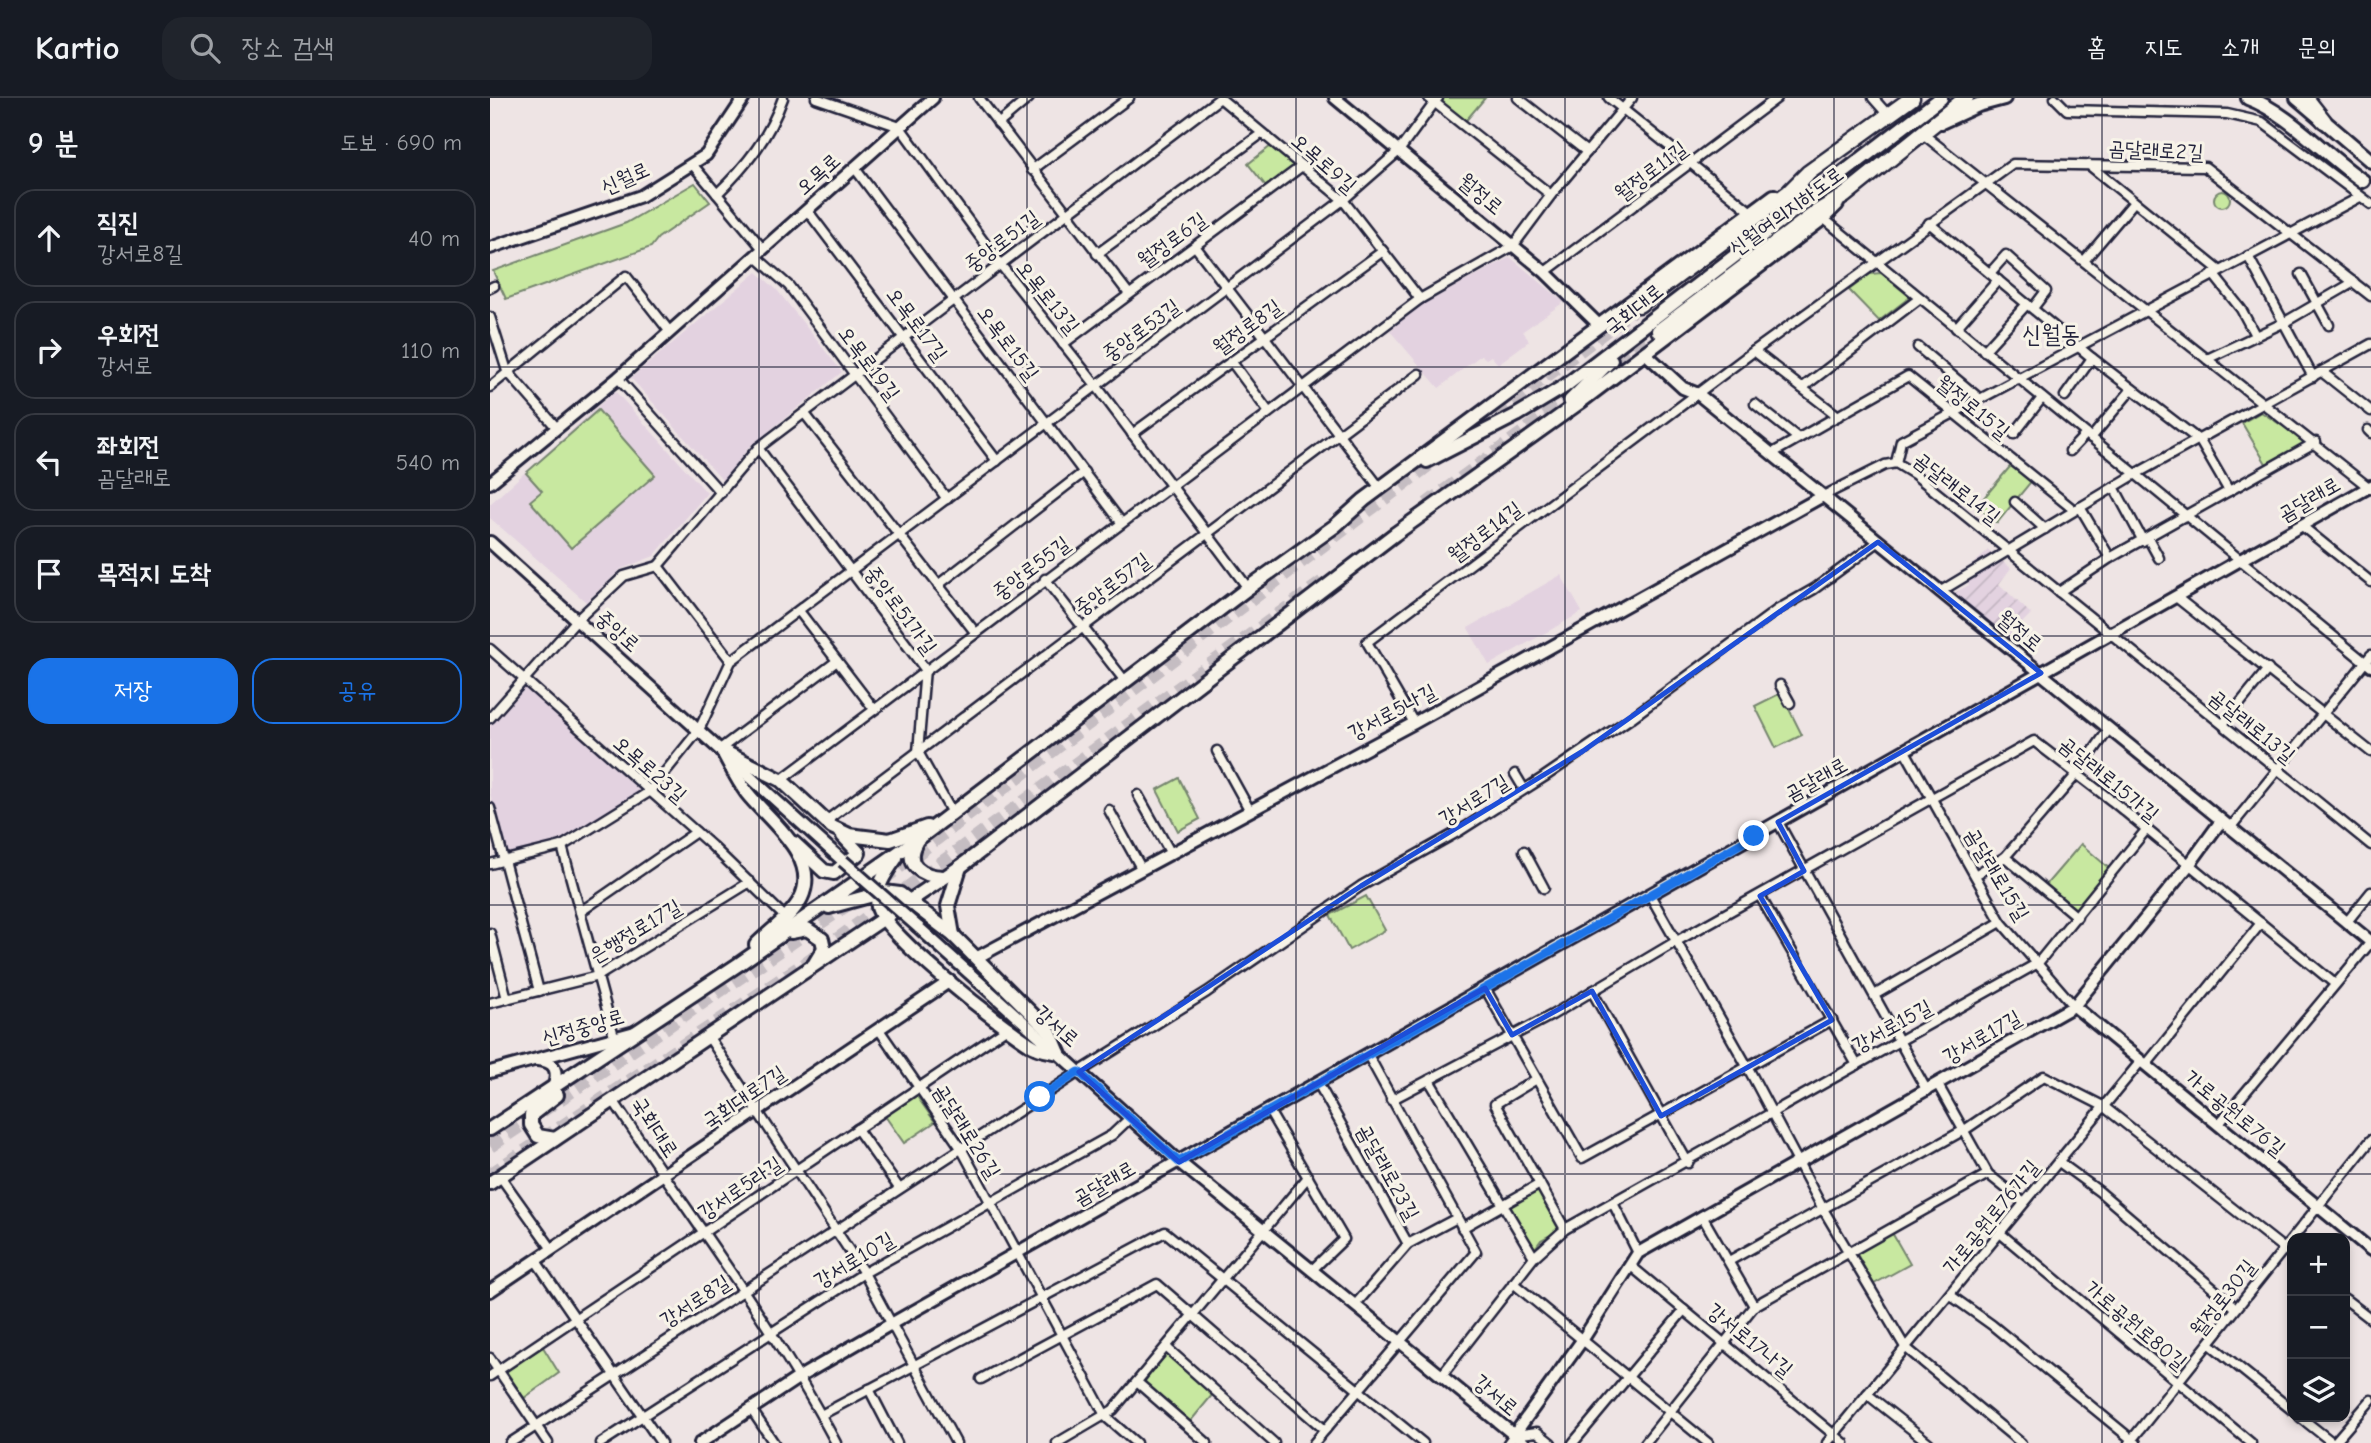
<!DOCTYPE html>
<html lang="ko">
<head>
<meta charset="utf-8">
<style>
	:root { --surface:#171b24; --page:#20242c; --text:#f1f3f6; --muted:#9ea1a6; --line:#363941; --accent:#1a73e8 }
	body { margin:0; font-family:"Comic Neue","Poor Story",sans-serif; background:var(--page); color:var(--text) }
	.controls { position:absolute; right:21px; bottom:21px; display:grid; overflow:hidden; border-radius:14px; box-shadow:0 4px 10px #0003 }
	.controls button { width:63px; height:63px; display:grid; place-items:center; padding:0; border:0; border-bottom:2px solid var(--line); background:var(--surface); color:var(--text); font:35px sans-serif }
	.stop { position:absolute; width:21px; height:21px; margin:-16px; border:5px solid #1a73e8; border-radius:50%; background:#fff }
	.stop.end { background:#1a73e8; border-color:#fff; box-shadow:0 2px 7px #0008 }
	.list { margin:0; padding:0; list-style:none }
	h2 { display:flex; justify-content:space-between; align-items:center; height:91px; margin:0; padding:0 28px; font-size:30px }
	h2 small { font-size:23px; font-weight:400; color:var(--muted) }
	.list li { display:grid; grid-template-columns:46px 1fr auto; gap:21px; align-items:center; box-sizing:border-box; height:98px; margin:0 14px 14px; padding:0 14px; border:2px solid var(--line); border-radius:21px }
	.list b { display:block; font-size:26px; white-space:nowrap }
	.list p { margin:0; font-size:23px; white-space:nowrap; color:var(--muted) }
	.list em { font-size:23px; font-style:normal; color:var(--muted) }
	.actions { display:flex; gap:14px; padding:21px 28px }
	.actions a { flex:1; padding:16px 0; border:2px solid var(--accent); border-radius:21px; text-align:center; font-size:24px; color:var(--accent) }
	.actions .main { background:var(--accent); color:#fff }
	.icon { flex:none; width:38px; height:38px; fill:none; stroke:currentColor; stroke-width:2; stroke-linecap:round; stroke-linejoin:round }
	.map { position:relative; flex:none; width:1881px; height:1345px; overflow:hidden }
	header { display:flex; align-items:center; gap:42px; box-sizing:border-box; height:98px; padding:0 35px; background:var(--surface); border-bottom:2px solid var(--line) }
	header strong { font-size:33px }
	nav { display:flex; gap:38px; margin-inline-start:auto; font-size:24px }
	.search { width:490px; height:63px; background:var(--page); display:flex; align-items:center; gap:18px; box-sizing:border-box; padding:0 24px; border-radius:21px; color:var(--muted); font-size:26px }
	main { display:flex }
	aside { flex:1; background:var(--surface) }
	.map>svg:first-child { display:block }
	.built { fill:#e3d2e0 }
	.industrial { fill:url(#industrial-furrows) }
	.green { fill:#c8e8a0; stroke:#75856e; stroke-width:2 }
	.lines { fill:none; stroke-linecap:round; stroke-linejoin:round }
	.highway-tunnel { stroke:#c5bdc2; stroke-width:14; stroke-dasharray:14 7; stroke-linecap:butt }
	.street-casing { stroke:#22223b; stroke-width:13 }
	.secondary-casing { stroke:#22223b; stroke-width:16 }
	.primary-casing { stroke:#22223b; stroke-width:18 }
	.highway-casing { stroke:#22223b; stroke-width:19 }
	.street { stroke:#f7f3e8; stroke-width:8 }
	.secondary { stroke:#f7f3e8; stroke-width:10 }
	.primary { stroke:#f7f3e8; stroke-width:12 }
	.highway { stroke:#f7f3e8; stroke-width:14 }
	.secondary-bridge-casing { stroke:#22223b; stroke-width:16; stroke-linecap:butt }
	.secondary-bridge { stroke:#f7f3e8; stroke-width:10 }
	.route { stroke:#1a73e8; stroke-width:9 }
	.marked { fill:none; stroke:#1d4ed8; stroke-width:5; stroke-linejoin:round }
	.grid { fill:none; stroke:#22223b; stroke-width:2; stroke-opacity:0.55 }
	.labels { text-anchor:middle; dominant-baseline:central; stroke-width:6; stroke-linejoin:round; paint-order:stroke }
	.street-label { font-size:21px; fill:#22223b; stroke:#f7f3e8 }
	.quarter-label { font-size:24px; fill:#22223b; stroke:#f7f3e8 }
</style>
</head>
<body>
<header>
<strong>Kartio</strong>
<div class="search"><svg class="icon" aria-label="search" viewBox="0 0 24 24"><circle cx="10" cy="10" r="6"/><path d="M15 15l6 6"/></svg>장소 검색</div>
<nav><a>홈</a><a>지도</a><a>소개</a><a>문의</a></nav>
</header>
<main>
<aside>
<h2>9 분<small>도보 · 690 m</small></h2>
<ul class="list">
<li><svg class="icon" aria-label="ahead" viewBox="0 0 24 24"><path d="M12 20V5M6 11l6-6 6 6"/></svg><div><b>직진</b><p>강서로8길</p></div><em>40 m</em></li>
<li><svg class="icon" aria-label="right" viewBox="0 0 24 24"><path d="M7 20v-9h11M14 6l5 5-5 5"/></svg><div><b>우회전</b><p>강서로</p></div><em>110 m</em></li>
<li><svg class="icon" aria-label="left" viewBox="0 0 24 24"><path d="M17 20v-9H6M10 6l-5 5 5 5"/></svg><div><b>좌회전</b><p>곰달래로</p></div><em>540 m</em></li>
<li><svg class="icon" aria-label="arrive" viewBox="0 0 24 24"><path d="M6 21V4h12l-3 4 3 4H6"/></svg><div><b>목적지 도착</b></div></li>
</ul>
<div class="actions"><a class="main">저장</a><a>공유</a></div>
</aside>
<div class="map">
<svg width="1881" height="1345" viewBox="0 0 1881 1345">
	<defs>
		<pattern id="industrial-furrows" width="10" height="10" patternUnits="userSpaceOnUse" patternTransform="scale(1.75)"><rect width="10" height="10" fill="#e3d2e0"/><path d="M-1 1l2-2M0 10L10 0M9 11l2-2" fill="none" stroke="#c2b4c1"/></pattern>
	</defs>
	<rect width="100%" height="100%" fill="#eee4e4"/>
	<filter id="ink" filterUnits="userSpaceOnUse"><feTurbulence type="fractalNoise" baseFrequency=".0143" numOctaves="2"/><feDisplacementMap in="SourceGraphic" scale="14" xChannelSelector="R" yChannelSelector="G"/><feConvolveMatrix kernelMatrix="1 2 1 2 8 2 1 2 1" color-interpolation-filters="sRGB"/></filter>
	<g filter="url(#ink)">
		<g class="built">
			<path d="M1020,159L1074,204L1033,233L1039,243L1008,266L1001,258L996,261L991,257L949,290L900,233L926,210Z"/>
			<path d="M267,174L287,192L352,274L259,349L233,383L141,280Z"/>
			<path d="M125,293L217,395L164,458L131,471L96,504L0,420V406Z"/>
			<path d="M1071,477L1092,514L999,567L978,530Z"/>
			<path d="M35,589L151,694L70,743L18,756L0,695V628Z"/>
			<path d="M721,1163L910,1320L942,1345H925L900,1327L714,1171Z"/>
		</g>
		<path class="industrial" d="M1498,452L1521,470L1509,486L1541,516L1517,540L1464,495L1479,487L1474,476Z"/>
		<g class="green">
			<path d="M950,0H995L973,26L946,4Z"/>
			<path d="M781,48L808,71L779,92L758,66Z"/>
			<path d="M205,85L220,104L168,140L161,149L16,201L3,173L136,125Z"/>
			<circle cx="1732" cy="101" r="8"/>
			<path d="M1391,175L1420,199L1389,223L1359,192L1380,176Z"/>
			<path d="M108,312L165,377L81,450L40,403L52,393L36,375Z"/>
			<path d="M1771,314L1819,345L1778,369L1752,325Z"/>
			<path d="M1524,364L1544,380L1507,425L1487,408Z"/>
			<path d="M1291,595L1312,637L1286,650L1265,608Z"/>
			<path d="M689,680L710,721L688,733L667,692Z"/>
			<path d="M1591,746L1620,771L1585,814L1555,788Z"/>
			<path d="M876,798L895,832L859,852L840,817Z"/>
			<path d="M426,997L445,1024L414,1045L395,1018Z"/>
			<path d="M1050,1091L1072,1131L1051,1142L1043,1153L1017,1108Z"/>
			<path d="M1401,1133L1420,1166L1384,1186L1365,1153Z"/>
			<path d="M53,1249L69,1275L34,1300L16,1273Z"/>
			<path d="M676,1255L723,1296L699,1325L653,1286Z"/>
		</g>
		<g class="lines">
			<g class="highway-tunnel">
				<path d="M1111,276L1169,233"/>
				<path d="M972,342L1149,207"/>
				<path d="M937,406L1089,293"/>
				<path d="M392,782L950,358"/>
				<path d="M0,1048L361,804"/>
				<path d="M0,1077L313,867L837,481"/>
			</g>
			<g class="street-casing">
				<g id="street">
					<path d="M326,0L410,29L510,166L605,286L758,490"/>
					<path d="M489,0L639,196"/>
					<path d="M730,0L853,102L930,201"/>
					<path d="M939,0L1061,97"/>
					<path d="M1028,0L1097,54"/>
					<path d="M1119,0L1260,113"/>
					<path d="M1383,0L1398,17"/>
					<path d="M1565,0L1577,12L1737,16L1772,24L1881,106"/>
					<path d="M508,26L539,0"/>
					<path d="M1433,36L1881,391"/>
					<path d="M202,66L273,151"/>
					<path d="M1599,67L1729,172"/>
					<path d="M364,69L631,424"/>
					<path d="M542,72L639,0"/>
					<path d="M227,96C257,67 279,39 293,0"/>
					<path d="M317,112L507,363"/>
					<path d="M1333,120L1881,569"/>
					<path d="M1439,125L1602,260L1710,343L1739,393"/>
					<path d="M705,148L890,390"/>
					<path d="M607,156L767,39"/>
					<path d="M265,158L299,188L457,401"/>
					<path d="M1758,158L1823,279"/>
					<path d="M1594,163L1644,104"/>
					<path d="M1055,174L1287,0"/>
					<path d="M1500,175L1516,157L1556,193L1543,210"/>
					<path d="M1723,176L1751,211L1765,237"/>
					<path d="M1811,176L1839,227"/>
					<path d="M0,190L4,188"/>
					<path d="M0,219L17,273L67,330"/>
					<path d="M1466,230L1508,182"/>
					<path d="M573,246L812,68"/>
					<path d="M1428,249L1489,300"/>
					<path d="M1264,253L1348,318"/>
					<path d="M1494,253L1537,206"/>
					<path d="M1717,261L1795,224L1864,184"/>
					<path d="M741,263L778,313"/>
					<path d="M1832,274L1881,313"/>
					<path d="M128,280L231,395"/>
					<path d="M0,289L136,178L180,234"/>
					<path d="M1312,290L1430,200"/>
					<path d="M1575,298L1602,260"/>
					<path d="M1265,306L1308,340"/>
					<path d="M315,316L485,534"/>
					<path d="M1878,332L1881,335"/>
					<path d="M642,336L893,153"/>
					<path d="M1524,336L1552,300"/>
					<path d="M1601,340L1642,291"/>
					<path d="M268,350L435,571L428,654L462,715"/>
					<path d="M1580,353L1596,336"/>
					<path d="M1281,356L1418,278L1584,412"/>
					<path d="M1406,365L1411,343L1870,99"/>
					<path d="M1624,389L1653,443"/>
					<path d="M1333,398L1395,367L1406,365L1424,376L1881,747"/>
					<path d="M1525,404L1555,431"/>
					<path d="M1590,409L1620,460"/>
					<path d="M1812,428L1881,484"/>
					<path d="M1658,440L1669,460"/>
					<path d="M168,468L241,563"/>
					<path d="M555,481L635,583"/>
					<path d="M448,487L594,374"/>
					<path d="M1451,493L1644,377L1881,246"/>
					<path d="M1569,494L1620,460L1826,344"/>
					<path d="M1686,499L1881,654"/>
					<path d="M309,513L384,611"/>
					<path d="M0,551L222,748L295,819"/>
					<path d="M1290,587L1300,605"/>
					<path d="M0,620L87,522L134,478L168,468L268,350L730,0"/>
					<path d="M924,625L877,544L1264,253L1523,66L1715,69L1881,198"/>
					<path d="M1733,626L1778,571"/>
					<path d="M230,651L347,563"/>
					<path d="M727,653L759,711"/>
					<path d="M1415,653L1511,824L1584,908"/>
					<path d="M1025,676L1034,691"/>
					<path d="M291,682L930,201L1023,148L1061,97L1142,0"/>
					<path d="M648,697L680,754"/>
					<path d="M0,710L49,893"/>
					<path d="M619,712L651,770"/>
					<path d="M336,723L929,276"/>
					<path d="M1288,724L1437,993"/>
					<path d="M1740,730L1881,557"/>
					<path d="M72,748L124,938"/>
					<path d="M1034,753L1054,790"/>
					<path d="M0,766L72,748L159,694L209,632L241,563L853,102L909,53L948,0"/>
					<path d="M1485,777L1515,759"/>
					<path d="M1160,797L1257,968L1333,1111L1415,1249L1531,1345"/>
					<path d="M1270,798L1367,967"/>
					<path d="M90,814L206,734"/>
					<path d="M1587,819L1515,759L1587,676L1619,631"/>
					<path d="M1856,825L1881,794"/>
					<path d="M0,835L17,901"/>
					<path d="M995,890L1092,1060L1342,922"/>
					<path d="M1102,893L1198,1065"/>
					<path d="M1386,896L1511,824"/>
					<path d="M0,905L108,878L260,784"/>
					<path d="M390,933L471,1050L616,1319L646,1345"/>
					<path d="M218,938L374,1175L466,1345"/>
					<path d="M1656,967L1771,825"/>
					<path d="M939,982L1044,1159"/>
					<path d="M1045,982L1005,1006L1075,1131"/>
					<path d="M828,985L918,1146L865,1207"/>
					<path d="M1448,987L1498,1076L1533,1104"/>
					<path d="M123,1002C198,1116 282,1224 346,1345"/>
					<path d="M901,1002L1062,917L1185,844L1544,643L1622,703L1845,886"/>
					<path d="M779,1013L854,1141L822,1172"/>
					<path d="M1728,1027L1881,844"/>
					<path d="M367,1031L409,1090"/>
					<path d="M1569,1064L1610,1094L1746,1210"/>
					<path d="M10,1078L62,1151"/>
					<path d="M1123,1105L1148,1155"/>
					<path d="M1212,1118L1264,1208"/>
					<path d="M972,1130L1050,1086"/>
					<path d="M1510,1135L1761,1345"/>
					<path d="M918,1146L967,1120"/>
					<path d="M46,1163L171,1345"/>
					<path d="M1239,1163L1476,1031L1554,978L1613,1008L1802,1157"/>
					<path d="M1141,1168L1354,1345"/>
					<path d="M1023,1185L1218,1345"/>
					<path d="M1460,1197L1502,1227L1646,1345"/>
					<path d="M1855,1201L1881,1221"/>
					<path d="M1720,1246L1802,1312"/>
					<path d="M677,1250L784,1345"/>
					<path d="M0,1260L58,1345"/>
					<path d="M952,1277L1044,1159L1075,1131L1548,865L1656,732"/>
					<path d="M0,1278L519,929"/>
					<path d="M491,1281L667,1186L835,1332"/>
					<path d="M648,1285L717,1345"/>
					<path d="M379,1291L407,1345"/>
					<path d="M1377,1296L1439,1345"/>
					<path d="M261,1311L284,1345"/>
					<path d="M331,1317L675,1134L933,1345"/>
					<path d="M1810,1319L1843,1345"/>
					<path d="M20,1345L589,974L717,894L871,788L971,732L1054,679L1141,620L1287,512L1324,491L1388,444"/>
					<path d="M111,1345L374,1175L622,1037L640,1020"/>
					<path d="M567,1345L623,1312L818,1079"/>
					<path d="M824,1345L986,1154L878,957"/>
					<path d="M1018,1345L1024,1337L1047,1334L1061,1345"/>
					<path d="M1083,1345L1194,1212"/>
					<path d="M1155,1345L1264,1208L1498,1076"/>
					<path d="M1337,1345L1651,963"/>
					<path d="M1639,1345L1881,1042"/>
					<path d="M1844,1345L1881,1302"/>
				</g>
			</g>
			<g class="secondary-casing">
				<g id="secondary">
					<path d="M845,0L1055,174L1109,227"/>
					<path d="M0,150L151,98L216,57L254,0"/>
					<path d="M1155,255L1193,290L1208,296L1881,844"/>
					<path d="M0,385L128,280L443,0"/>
					<path d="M0,444L353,763"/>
					<path d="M428,829L689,1064L1034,1345"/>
					<path d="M486,860L924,625L1333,398"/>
					<path d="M1584,908L1881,1152"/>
					<path d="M47,962C66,963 69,974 63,990"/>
					<path d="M0,974L145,934"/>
					<path d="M0,1193L460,883"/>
					<path d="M1024,1337L1093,1241L1148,1155L1584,908L1699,767L1731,723"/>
					<path d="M210,1345L311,1278L401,1226L1881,388"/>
				</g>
			</g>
			<g class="primary-casing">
				<g id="primary">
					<path d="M1758,0C1799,15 1836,58 1873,83"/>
					<path d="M1807,0L1881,63"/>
					<path d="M1451,24L1488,7L1514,0"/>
					<path d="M1080,303L1121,262"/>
					<path d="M937,363L1027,317L1075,288L1451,0"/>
					<path d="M232,652C240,666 247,682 257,695C278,722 331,759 311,800C302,818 281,832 266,847"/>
					<path d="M233,653L291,682L342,729L359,737L400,742L437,729"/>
					<path d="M426,744C413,767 432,778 453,779"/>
					<path d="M304,745L334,773L344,775L369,755L353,738"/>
					<path d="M406,760C396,774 384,790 388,809C394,837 515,931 543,948C550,952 561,953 569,955"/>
					<path d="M339,809L394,794L410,796L463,837L560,934L569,955"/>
					<path d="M301,834L317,831L332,841L334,850L325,865"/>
					<path d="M463,837L458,808L470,769"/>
					<path d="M0,1031L249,866L428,741L758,490L845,428L874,402L1284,98"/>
					<path d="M65,1041L48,1038L41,1027V1017L67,997"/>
					<path d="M0,1085L470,769L905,436L1090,304L1333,120L1347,106"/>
				</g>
			</g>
			<g class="highway-casing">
				<g id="highway">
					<path d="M1816,0L1834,23"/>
					<path d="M1149,207L1299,94L1318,75L1422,0"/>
					<path d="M1169,233L1327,114L1354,98L1476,0"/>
				</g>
			</g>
			<use href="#street" class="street"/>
			<use href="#secondary" class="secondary"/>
			<use href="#primary" class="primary"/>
			<use href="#highway" class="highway"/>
			<g class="secondary-bridge-casing">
				<path id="secondary-bridge" d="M353,763L428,829"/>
			</g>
			<use href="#secondary-bridge" class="secondary-bridge"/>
		</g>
	</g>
	<g class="lines" filter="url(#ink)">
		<path class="route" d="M550,999L589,974L689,1064L1264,738"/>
	</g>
	<path class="marked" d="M1388,444L1551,575L1288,724L1314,773L1270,798L1342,922L1171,1018L1102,893L1022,937L995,890L689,1064L589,974L871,788L1093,653Z"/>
	<path class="grid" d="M269,0V1345M537,0V1345M806,0V1345M1075,0V1345M1344,0V1345M1612,0V1345M0,269H1881M0,538H1881M0,807H1881M0,1076H1881"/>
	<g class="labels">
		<g class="street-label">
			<text transform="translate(1666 52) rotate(3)">곰달래로2길</text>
			<text transform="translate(834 65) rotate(41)">오목로9길</text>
			<text transform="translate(1161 73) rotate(-37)">월정로11길</text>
			<text transform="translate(328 76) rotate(-42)">오목로</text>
			<text transform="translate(135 80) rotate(-24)">신월로</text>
			<text transform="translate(991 96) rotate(40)">월정로</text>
			<text transform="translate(1296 113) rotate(-36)">신월여의지하도로</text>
			<text transform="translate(682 142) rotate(-36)">월정로6길</text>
			<text transform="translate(512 143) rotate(-37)">중앙로51길</text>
			<text transform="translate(558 199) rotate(51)">오목로13길</text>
			<text transform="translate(1144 211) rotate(-39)">국회대로</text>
			<text transform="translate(427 226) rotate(53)">오목로17길</text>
			<text transform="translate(757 229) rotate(-36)">월정로8길</text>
			<text transform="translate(651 232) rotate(-36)">중앙로53길</text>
			<text transform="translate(518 245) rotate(53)">오목로15길</text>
			<text transform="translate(379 265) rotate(53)">오목로19길</text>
			<text transform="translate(1483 309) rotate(39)">월정로15길</text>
			<text transform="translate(1467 390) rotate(38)">곰달래로14길</text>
			<text transform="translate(1819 401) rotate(-30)">곰달래로</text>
			<text transform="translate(995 434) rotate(-37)">월정로14길</text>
			<text transform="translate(541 470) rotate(-37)">중앙로55길</text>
			<text transform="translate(622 486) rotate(-37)">중앙로57길</text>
			<text transform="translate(411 512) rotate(53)">중앙로51가길</text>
			<text transform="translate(128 533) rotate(42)">중앙로</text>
			<text transform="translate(1530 533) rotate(40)">월정로</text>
			<text transform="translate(902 614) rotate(-28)">강서로5나길</text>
			<text transform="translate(1762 628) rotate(39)">곰달래로13길</text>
			<text transform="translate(160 671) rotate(41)">오목로23길</text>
			<text transform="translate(1326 681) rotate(-29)">곰달래로</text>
			<text transform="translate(1619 681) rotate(39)">곰달래로15가길</text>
			<text transform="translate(984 702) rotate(-32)">강서로7길</text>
			<text transform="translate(1507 776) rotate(59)">곰달래로15길</text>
			<text transform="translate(145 833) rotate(-31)">은행정로17길</text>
			<text transform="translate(567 928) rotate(41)">강서로</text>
			<text transform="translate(1402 928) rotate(-29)">강서로15길</text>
			<text transform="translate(93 929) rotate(-16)">신정중앙로</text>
			<text transform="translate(1492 939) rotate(-30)">강서로17길</text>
			<text transform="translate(254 999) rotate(-34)">국회대로7길</text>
			<text transform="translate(1745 1015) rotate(39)">가로공원로76길</text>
			<text transform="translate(165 1029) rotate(57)">국회대로</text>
			<text transform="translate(477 1033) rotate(58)">곰달래로26길</text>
			<text transform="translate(898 1074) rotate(61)">곰달래로23길</text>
			<text transform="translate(614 1085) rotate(-30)">곰달래로</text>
			<text transform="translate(250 1090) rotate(-34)">강서로5라길</text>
			<text transform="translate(1501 1119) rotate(-51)">가로공원로76가길</text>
			<text transform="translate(364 1162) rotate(-31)">강서로10길</text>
			<text transform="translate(1733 1200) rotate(-52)">월정로30길</text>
			<text transform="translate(205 1203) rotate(-33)">강서로8길</text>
			<text transform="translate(1646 1227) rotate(40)">가로공원로80길</text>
			<text transform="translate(1260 1242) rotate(39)">강서로17나길</text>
			<text transform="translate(1006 1297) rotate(40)">강서로</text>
		</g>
		<g class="quarter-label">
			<text x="1561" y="236">신월동</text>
		</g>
	</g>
</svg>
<div class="controls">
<button>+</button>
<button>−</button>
<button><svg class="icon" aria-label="layers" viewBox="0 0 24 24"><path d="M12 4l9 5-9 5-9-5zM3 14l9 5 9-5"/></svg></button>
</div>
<div class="stop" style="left:550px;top:999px"></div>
<div class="stop end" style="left:1264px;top:738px"></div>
</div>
</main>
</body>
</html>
